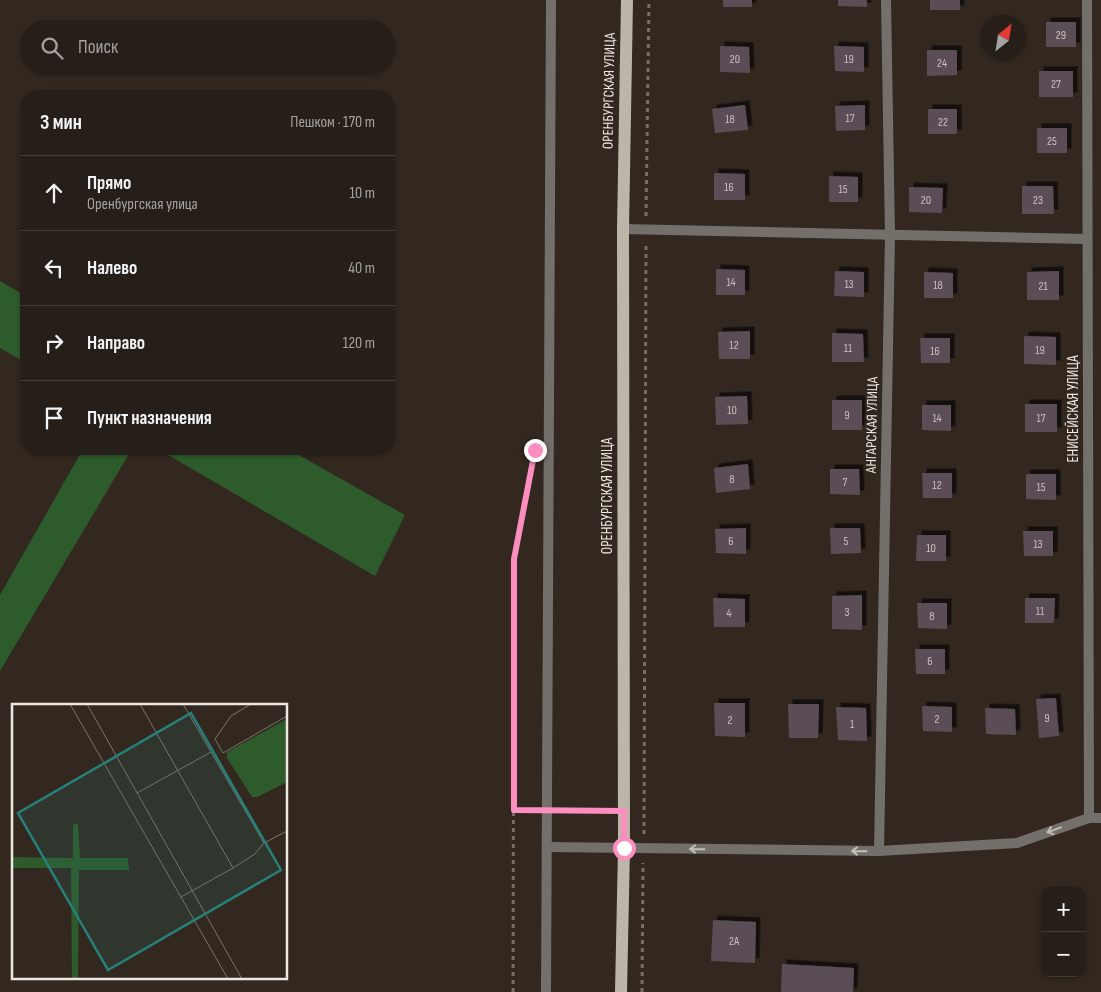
<!DOCTYPE html>
<html lang="ru">
<head>
<meta charset="utf-8">
<style>
	:root { --surface:#261e18; --page:#2e2721; --text:#f1f3f6; --muted:#a4a2a2; --line:#423c37 }
	body { margin:0; font-family:"Sofia Sans Condensed",sans-serif; background:var(--page); color:var(--text) }
	.controls { position:absolute; right:15px; bottom:15px; display:grid; overflow:hidden; border-radius:10px; box-shadow:0 1px 4px #0004 }
	.controls button { width:45px; height:45px; display:grid; place-items:center; padding:0; border:0; border-bottom:1px solid var(--line); background:var(--surface); color:var(--text); font:25px sans-serif }
	.compass { position:absolute; left:981px; top:15px; width:45px; height:45px; border-radius:50%; background:var(--surface); box-shadow:0 1px 4px #0004; rotate:30deg }
	.stop { position:absolute; width:15px; height:15px; margin:-11px; border:4px solid #fd8ebf; border-radius:50%; background:#fff }
	.stop.end { background:#fd8ebf; border-color:#fff; box-shadow:0 1px 5px #0008 }
	.list { margin:0; padding:0; list-style:none }
	h2 { display:flex; justify-content:space-between; align-items:center; height:65px; margin:0; padding:0 20px; font-size:21px }
	h2 small { font-size:16px; font-weight:400; color:var(--muted) }
	.list li { display:grid; grid-template-columns:32px 1fr auto; gap:15px; align-items:center; box-sizing:border-box; height:75px; padding:0 20px; border-top:1px solid var(--line) }
	.list b { display:block; font-size:19px; white-space:nowrap }
	.list p { margin:0; font-size:16px; white-space:nowrap; color:var(--muted) }
	.list em { font-size:16px; font-style:normal; color:var(--muted) }
	.icon { flex:none; width:28px; height:28px; fill:none; stroke:currentColor; stroke-width:2; stroke-linecap:round; stroke-linejoin:round }
	.map { position:relative; flex:none; width:1101px; height:992px; overflow:hidden }
	.search { position:absolute; background:var(--surface); box-shadow:0 1px 4px #0004; left:20px; top:20px; width:375px; height:55px; display:flex; align-items:center; gap:12px; box-sizing:border-box; padding:0 18px; border-radius:28px; color:var(--muted); font-size:19px }
	.panel { position:absolute; background:var(--surface); box-shadow:0 1px 4px #0004; left:20px; top:90px; width:375px; height:365px; border-radius:20px }
	.map>svg:first-child { display:block }
	.green { fill:#2e5b2c }
	.building { fill:#5a4d54; filter:url(#shadow) }
	.lines { fill:none; stroke-linecap:round; stroke-linejoin:round }
	.path { stroke:#776e67; stroke-width:3; stroke-dasharray:4 4; stroke-linecap:butt }
	.minor { stroke:#73706b; stroke-width:10 }
	.primary { stroke:#bcb6aa; stroke-width:12 }
	.oneway { stroke:#c3beb8 }
	.route { stroke:#fd8ebf; stroke-width:6 }
	.labels { text-anchor:middle; dominant-baseline:central; stroke-width:4.5; stroke-linejoin:round; paint-order:stroke }
	.number-label { font-size:12px; fill:#c9c1be }
	.street-label { font-size:15px; fill:#eee8e2; stroke:#322820 }
	.inset-road { fill:none; stroke:#7d756e; stroke-width:1 }
	.view { fill:#25817a; fill-opacity:0.15; stroke:#25817a; stroke-width:2.5 }
	.inset-edge { fill:none; stroke:#eee8e2; stroke-width:2.5 }
</style>
</head>
<body>
<div class="map">
<svg width="1101" height="992" viewBox="0 0 1101 992">
	<defs>
		<filter id="shadow"><feDropShadow dx="4.5" dy="-4.5" stdDeviation="0" flood-color="#0009"/></filter>
	</defs>
	<rect width="100%" height="100%" fill="#322820"/>
	<g class="green">
		<path d="M0,281L26,296V363L0,348Z"/>
		<path d="M83,449H132L0,671V595Z"/>
		<path d="M158,449H288L405,515L375,576Z"/>
	</g>
	<g class="building">
		<rect x="723" y="0" width="29" height="7"/>
		<path d="M838,0H867V7L838,6Z"/>
		<rect x="930" y="0" width="30" height="10"/>
		<rect x="1046" y="22" width="30" height="25"/>
		<path d="M720,46L749,47L750,73L720,72Z"/>
		<path d="M834,46L864,47V72L835,71Z"/>
		<path d="M927,50H957V75L927,76Z"/>
		<rect x="1039" y="71" width="34" height="26"/>
		<path d="M745,105L748,130L715,133L712,109Z"/>
		<path d="M865,105V130L836,131L835,106Z"/>
		<rect x="928" y="109" width="29" height="25"/>
		<rect x="1037" y="128" width="30" height="25"/>
		<path d="M714,173L745,174V200H714Z"/>
		<path d="M829,176L858,177V202H829Z"/>
		<path d="M1022,186H1053L1054,214H1022Z"/>
		<path d="M909,187L943,188L942,213L909,212Z"/>
		<path d="M716,269L745,270V295H716Z"/>
		<path d="M835,271L864,272V297L834,296Z"/>
		<path d="M1059,271V300H1027V272Z"/>
		<path d="M924,272L953,273V298H924Z"/>
		<path d="M750,331V359H719L718,332Z"/>
		<path d="M832,333L863,334L864,362H832Z"/>
		<path d="M1024,336L1056,337V365L1024,364Z"/>
		<path d="M920,338H950V363H921Z"/>
		<path d="M747,396L748,424L716,425L715,397Z"/>
		<rect x="832" y="400" width="30" height="30"/>
		<rect x="1025" y="404" width="32" height="28"/>
		<path d="M922,405H951V431L922,430Z"/>
		<path d="M748,464L750,489L716,493L714,468Z"/>
		<path d="M830,469H859L860,495L830,494Z"/>
		<path d="M922,473H952V498H923Z"/>
		<path d="M1026,474H1056V500L1026,499Z"/>
		<path d="M746,528V554L716,553L715,529Z"/>
		<path d="M830,528H860L861,553L831,554Z"/>
		<path d="M1023,531H1053V556H1024Z"/>
		<path d="M917,535H946V561H916Z"/>
		<path d="M862,595V630L832,629V596Z"/>
		<path d="M713,598L745,599V627H714Z"/>
		<path d="M1025,598H1055L1054,623H1025Z"/>
		<path d="M917,603H947V629L918,628Z"/>
		<path d="M915,649H945V674H916Z"/>
		<path d="M1056,698L1059,736L1039,738L1036,699Z"/>
		<path d="M714,703H745V737L715,736Z"/>
		<path d="M788,704H819L818,738H789Z"/>
		<path d="M922,706L952,707V732L923,731Z"/>
		<path d="M836,707L866,708L867,741L838,740Z"/>
		<path d="M985,708L1015,709L1016,735L986,734Z"/>
		<path d="M713,920L756,922L755,963L711,961Z"/>
		<path d="M782,964L854,968L853,992H781Z"/>
	</g>
	<g class="lines">
		<g class="path">
			<path d="M646,216L649,0"/>
			<path d="M514,810H533"/>
			<path d="M562,810L608,811"/>
			<path d="M644,834L646,243"/>
			<path d="M513,992L514,559L532,468"/>
			<path d="M642,992L643,863"/>
		</g>
		<g class="minor">
			<path d="M1087,0L1089,818"/>
			<path d="M623,229L1087,239"/>
			<path d="M547,847L879,851L1017,843L1089,818H1101"/>
			<path d="M879,851L890,235L886,0"/>
			<path d="M546,992L551,0"/>
		</g>
		<path class="primary" d="M621,992L624,848L623,229L627,0"/>
	</g>
	<defs><path id="oneway-shaft" d="M-6 0H5M1.5-3L5.5 0L1.5 3" fill="none" stroke-width="1.6" stroke-linecap="round" stroke-linejoin="round" transform="scale(1.25)"/></defs>
	<g class="oneway">
		<use href="#oneway-shaft" transform="translate(1054 830) rotate(160)"/>
		<use href="#oneway-shaft" transform="translate(697 849) rotate(-179)"/>
		<use href="#oneway-shaft" transform="translate(859 851) rotate(-179)"/>
	</g>
	<g class="lines">
		<path class="route" d="M535,450L514,559V810L624,811V848"/>
	</g>
	<g class="labels">
		<g class="number-label">
			<text x="1061" y="35">29</text>
			<text x="735" y="59">20</text>
			<text x="849" y="59">19</text>
			<text x="942" y="63">24</text>
			<text x="1056" y="84">27</text>
			<text x="850" y="118">17</text>
			<text x="730" y="119">18</text>
			<text x="943" y="122">22</text>
			<text x="1052" y="141">25</text>
			<text x="729" y="187">16</text>
			<text x="843" y="189">15</text>
			<text x="926" y="200">20</text>
			<text x="1038" y="200">23</text>
			<text x="731" y="282">14</text>
			<text x="849" y="284">13</text>
			<text x="938" y="285">18</text>
			<text x="1043" y="286">21</text>
			<text x="734" y="345">12</text>
			<text x="848" y="348">11</text>
			<text x="1040" y="350">19</text>
			<text x="935" y="351">16</text>
			<text x="732" y="410">10</text>
			<text x="847" y="415">9</text>
			<text x="937" y="418">14</text>
			<text x="1041" y="418">17</text>
			<text x="732" y="479">8</text>
			<text x="845" y="482">7</text>
			<text x="937" y="485">12</text>
			<text x="1041" y="487">15</text>
			<text x="731" y="541">6</text>
			<text x="846" y="541">5</text>
			<text x="1038" y="544">13</text>
			<text x="931" y="548">10</text>
			<text x="1040" y="611">11</text>
			<text x="847" y="612">3</text>
			<text x="729" y="613">4</text>
			<text x="932" y="616">8</text>
			<text x="930" y="661">6</text>
			<text x="1047" y="718">9</text>
			<text x="937" y="719">2</text>
			<text x="730" y="720">2</text>
			<text x="852" y="724">1</text>
			<text x="734" y="941">2А</text>
		</g>
		<g class="street-label">
			<text transform="translate(609 91) rotate(-89)">ОРЕНБУРГСКАЯ УЛИЦА</text>
			<text transform="translate(1073 409) rotate(-90)">ЕНИСЕЙСКАЯ УЛИЦА</text>
			<text transform="translate(872 425) rotate(-89)">АНГАРСКАЯ УЛИЦА</text>
			<text transform="translate(607 496) rotate(-90)">ОРЕНБУРГСКАЯ УЛИЦА</text>
		</g>
	</g>
	<g transform="translate(12 704)">
		<rect width="275" height="275" fill="#322820"/>
		<path d="M275,15V78L245,93H240L215,54V48ZM66,119L68,154H116L117,166H67L66,275H60L59,164H0V153L61,154V121Z" fill="#2e5b2c"/>
		<path class="inset-road" d="M58,0L216,275M75,0L230,275M128,0L221,164M171,0L252,139M239,0L219,12L203,35L211,49L275,12M125,89L199,48M169,193L221,164L243,150L252,139L275,127"/>
		<path class="view" d="M179,9L269,166L96,266L6,109Z"/>
		<rect width="275" height="275" class="inset-edge"/>
	</g>
</svg>
<div class="controls">
<button>+</button>
<button>−</button>
</div>
<svg class="compass" viewBox="-18 -18 36 36"><path d="M0-13l5 13h-10z" fill="#e53935"/><path d="M0 13l5-13h-10z" fill="#a4a2a2"/></svg>
<div class="stop" style="left:624px;top:848px"></div>
<div class="stop end" style="left:535px;top:450px"></div>
<div class="search"><svg class="icon" aria-label="search" viewBox="0 0 24 24"><circle cx="10" cy="10" r="6"/><path d="M15 15l6 6"/></svg>Поиск</div>
<section class="panel">
<h2>3 мин<small>Пешком · 170 m</small></h2>
<ul class="list">
<li><svg class="icon" aria-label="ahead" viewBox="0 0 24 24"><path d="M12 20V5M6 11l6-6 6 6"/></svg><div><b>Прямо</b><p>Оренбургская улица</p></div><em>10 m</em></li>
<li><svg class="icon" aria-label="left" viewBox="0 0 24 24"><path d="M17 20v-9H6M10 6l-5 5 5 5"/></svg><div><b>Налево</b></div><em>40 m</em></li>
<li><svg class="icon" aria-label="right" viewBox="0 0 24 24"><path d="M7 20v-9h11M14 6l5 5-5 5"/></svg><div><b>Направо</b></div><em>120 m</em></li>
<li><svg class="icon" aria-label="arrive" viewBox="0 0 24 24"><path d="M6 21V4h12l-3 4 3 4H6"/></svg><div><b>Пункт назначения</b></div></li>
</ul>
</section>
</div>
</body>
</html>
